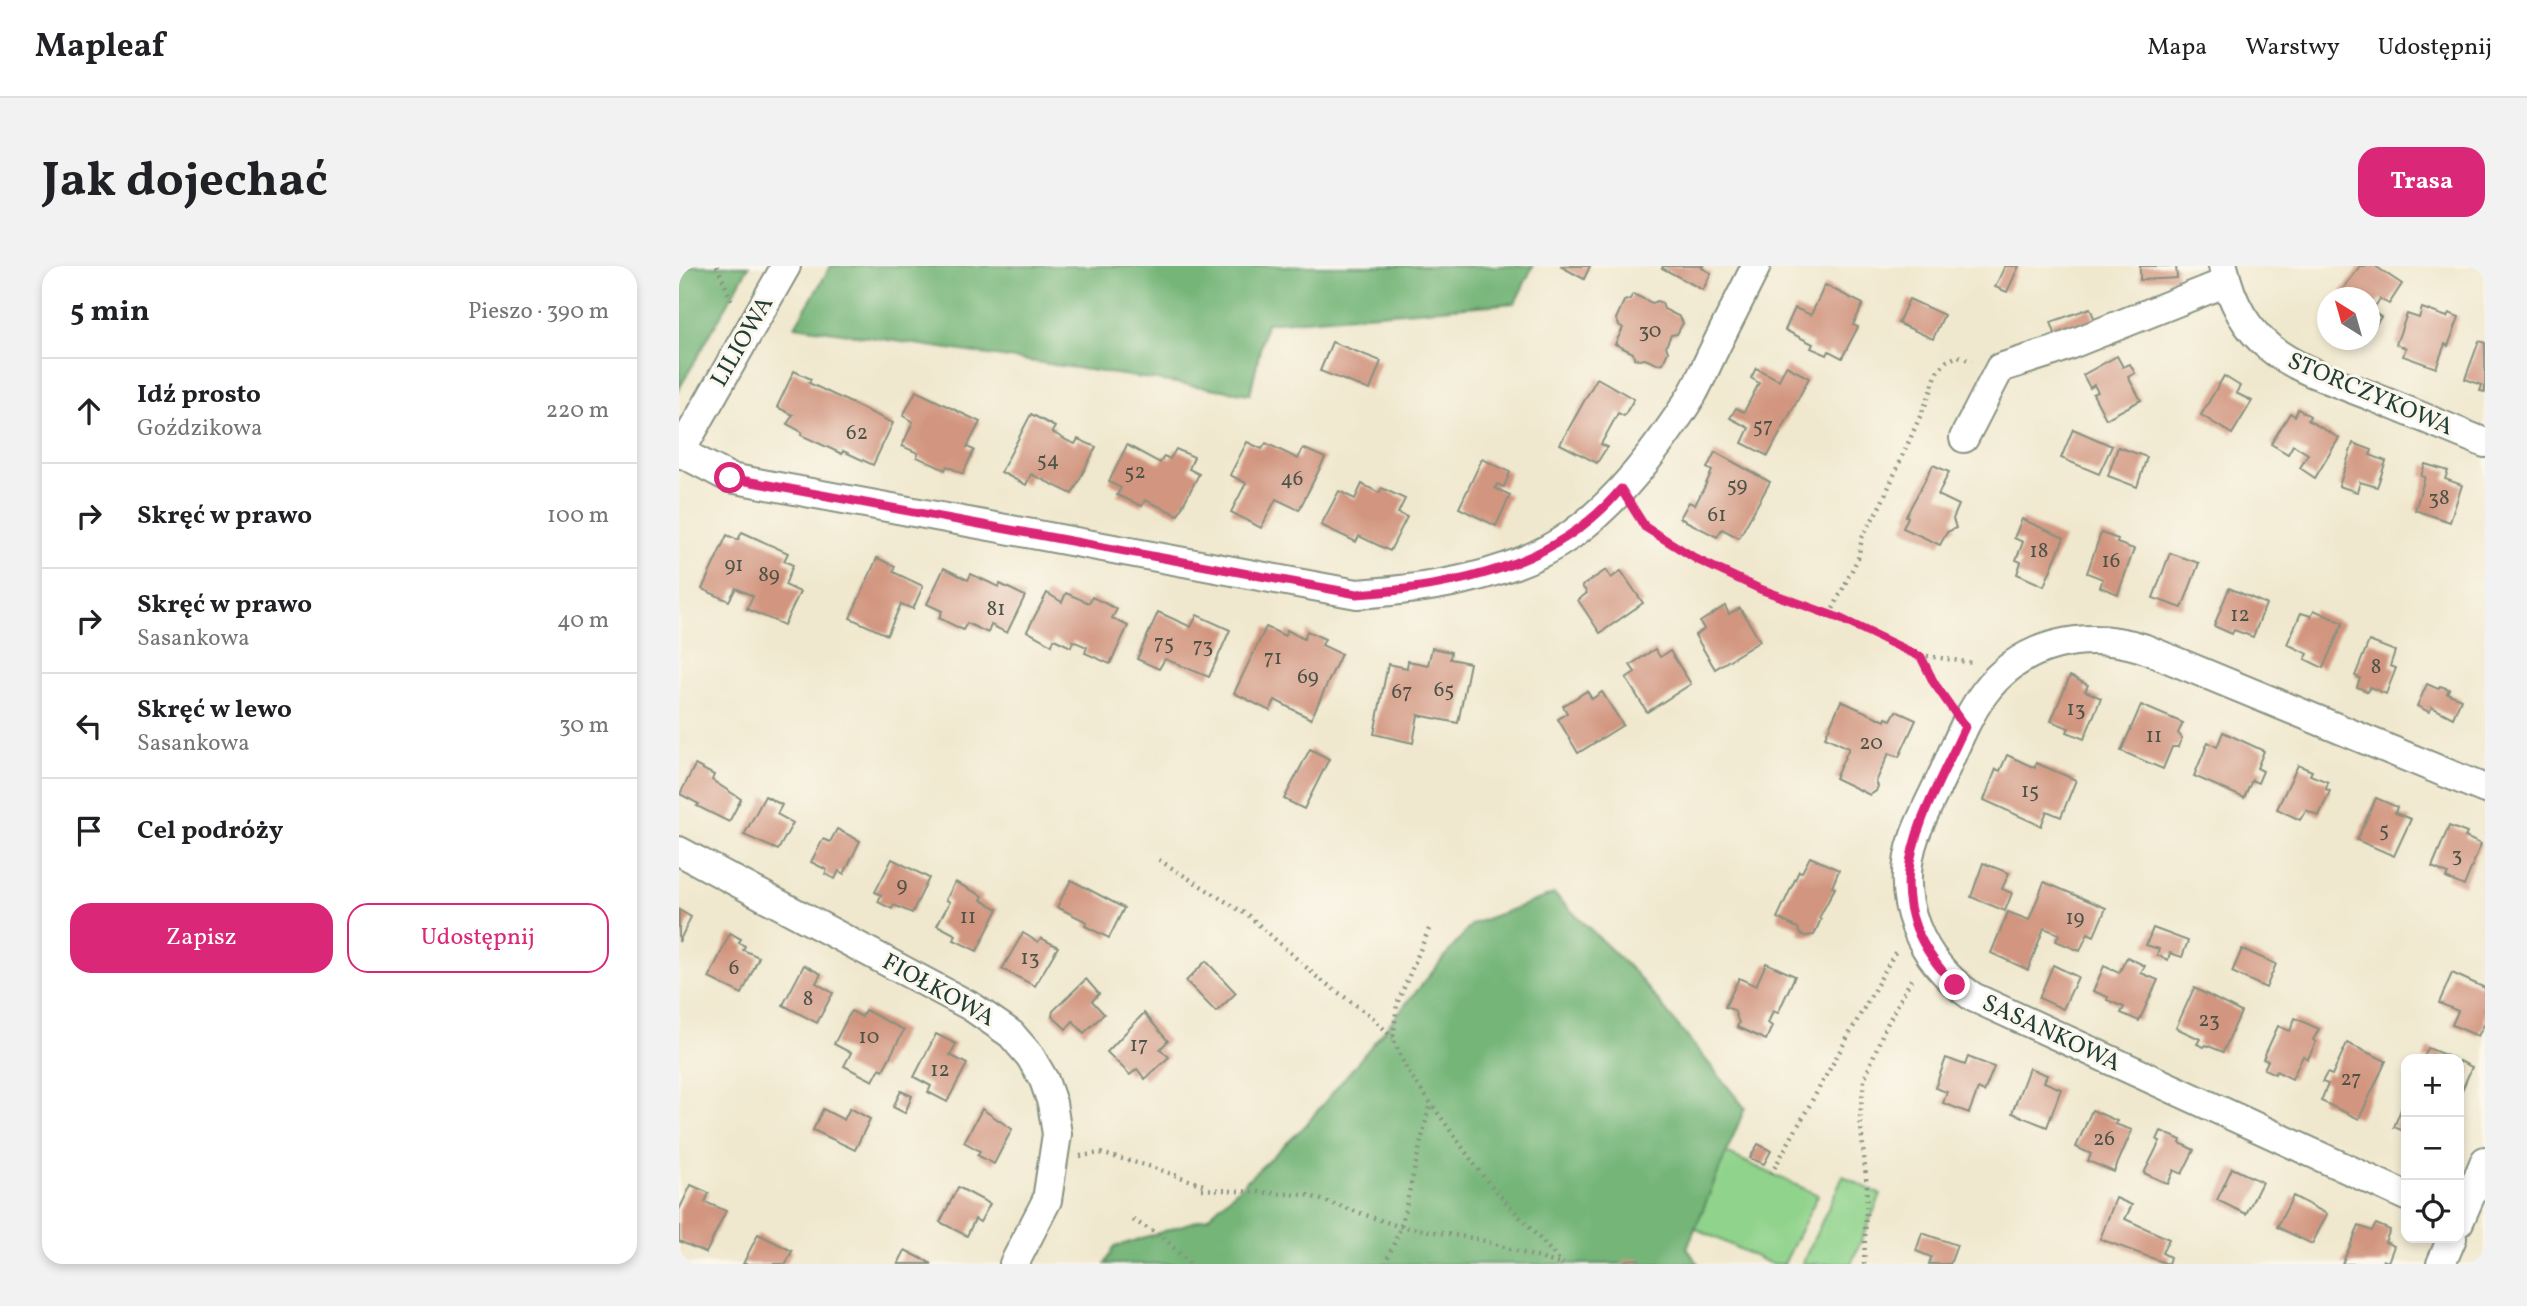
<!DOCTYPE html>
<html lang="pl">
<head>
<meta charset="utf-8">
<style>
	:root { --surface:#fff; --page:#f2f2f2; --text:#202124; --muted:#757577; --line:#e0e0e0; --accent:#db2777 }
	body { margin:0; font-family:Vollkorn,serif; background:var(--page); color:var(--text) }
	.controls { position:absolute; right:21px; bottom:21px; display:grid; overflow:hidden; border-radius:14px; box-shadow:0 4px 10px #0003 }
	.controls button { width:63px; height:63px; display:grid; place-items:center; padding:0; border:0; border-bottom:2px solid var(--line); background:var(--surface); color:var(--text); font:35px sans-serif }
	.compass { position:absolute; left:1638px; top:21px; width:63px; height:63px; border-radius:50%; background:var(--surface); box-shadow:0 4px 10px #0003; rotate:323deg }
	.stop { position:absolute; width:21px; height:21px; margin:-16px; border:5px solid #db2777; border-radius:50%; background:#fff }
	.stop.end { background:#db2777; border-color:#fff; box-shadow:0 2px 7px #0008 }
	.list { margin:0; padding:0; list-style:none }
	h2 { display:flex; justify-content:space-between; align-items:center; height:91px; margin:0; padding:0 28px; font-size:30px }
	h2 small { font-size:23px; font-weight:400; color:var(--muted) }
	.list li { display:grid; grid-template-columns:46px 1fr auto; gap:21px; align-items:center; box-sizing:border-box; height:105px; padding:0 28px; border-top:2px solid var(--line) }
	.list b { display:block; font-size:26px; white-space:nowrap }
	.list p { margin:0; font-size:23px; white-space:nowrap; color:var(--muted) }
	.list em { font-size:23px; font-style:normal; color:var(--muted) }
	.actions { display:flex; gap:14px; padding:21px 28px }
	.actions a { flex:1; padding:16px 0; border:2px solid var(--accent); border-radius:21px; text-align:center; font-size:24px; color:var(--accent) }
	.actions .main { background:var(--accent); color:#fff }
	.icon { flex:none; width:38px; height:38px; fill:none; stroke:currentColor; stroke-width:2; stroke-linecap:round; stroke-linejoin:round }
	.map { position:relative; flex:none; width:1806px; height:998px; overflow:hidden; border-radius:21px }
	header { display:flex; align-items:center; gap:42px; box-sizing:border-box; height:98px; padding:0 35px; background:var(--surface); border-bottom:2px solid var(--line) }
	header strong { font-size:33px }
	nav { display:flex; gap:38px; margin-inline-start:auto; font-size:24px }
	.intro { display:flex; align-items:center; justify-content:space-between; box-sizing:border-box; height:168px; padding:0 42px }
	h1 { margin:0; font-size:49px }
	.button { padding:18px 32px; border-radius:21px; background:var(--accent); color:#fff; font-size:24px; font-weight:700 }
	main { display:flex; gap:42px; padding:0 42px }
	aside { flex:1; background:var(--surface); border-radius:21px; box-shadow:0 4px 10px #0003 }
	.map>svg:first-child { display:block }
	.green { fill:#90d38c; stroke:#588860; stroke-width:2 }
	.forest { fill:#74b578; stroke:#4a7956; stroke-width:2 }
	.building { fill:#d2957f }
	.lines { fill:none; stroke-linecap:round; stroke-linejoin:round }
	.minor-casing { stroke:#889281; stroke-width:32 }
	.path { stroke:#889281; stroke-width:4.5; stroke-dasharray:2 5; stroke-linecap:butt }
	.minor { stroke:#fff; stroke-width:28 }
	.route { stroke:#db2777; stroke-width:9 }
	.labels { text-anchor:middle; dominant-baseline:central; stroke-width:6; stroke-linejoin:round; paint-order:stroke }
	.number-label { font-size:21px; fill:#4c5347 }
	.street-label { font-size:24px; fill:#1f3d34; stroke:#fbf7ec }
</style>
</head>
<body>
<header>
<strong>Mapleaf</strong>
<nav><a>Mapa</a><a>Warstwy</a><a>Udostępnij</a></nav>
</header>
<div class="intro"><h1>Jak dojechać</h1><a class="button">Trasa</a></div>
<main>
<aside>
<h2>5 min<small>Pieszo · 390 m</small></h2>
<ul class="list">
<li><svg class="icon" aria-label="ahead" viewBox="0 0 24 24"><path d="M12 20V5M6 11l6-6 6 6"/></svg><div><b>Idź prosto</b><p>Goździkowa</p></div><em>220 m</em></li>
<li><svg class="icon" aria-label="right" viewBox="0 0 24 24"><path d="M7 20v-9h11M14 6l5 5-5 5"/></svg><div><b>Skręć w prawo</b></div><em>100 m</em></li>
<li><svg class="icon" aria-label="right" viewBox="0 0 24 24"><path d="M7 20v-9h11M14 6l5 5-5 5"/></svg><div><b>Skręć w prawo</b><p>Sasankowa</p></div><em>40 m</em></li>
<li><svg class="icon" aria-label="left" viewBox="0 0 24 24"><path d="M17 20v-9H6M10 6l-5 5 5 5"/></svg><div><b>Skręć w lewo</b><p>Sasankowa</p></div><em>30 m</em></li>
<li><svg class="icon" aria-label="arrive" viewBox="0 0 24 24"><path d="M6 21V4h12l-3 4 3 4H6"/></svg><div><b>Cel podróży</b></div></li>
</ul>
<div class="actions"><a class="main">Zapisz</a><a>Udostępnij</a></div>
</aside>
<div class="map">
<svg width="1806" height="998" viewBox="0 0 1806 998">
	<rect width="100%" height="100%" fill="#fbf7ec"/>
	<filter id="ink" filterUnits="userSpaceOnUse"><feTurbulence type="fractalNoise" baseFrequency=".0143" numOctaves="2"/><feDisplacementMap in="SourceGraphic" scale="14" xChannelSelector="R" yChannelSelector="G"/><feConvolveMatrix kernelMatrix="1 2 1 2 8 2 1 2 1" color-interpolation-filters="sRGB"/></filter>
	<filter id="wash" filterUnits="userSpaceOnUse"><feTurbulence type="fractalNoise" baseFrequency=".00686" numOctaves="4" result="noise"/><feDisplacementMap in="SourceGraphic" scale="28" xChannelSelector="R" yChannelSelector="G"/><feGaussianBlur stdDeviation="1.57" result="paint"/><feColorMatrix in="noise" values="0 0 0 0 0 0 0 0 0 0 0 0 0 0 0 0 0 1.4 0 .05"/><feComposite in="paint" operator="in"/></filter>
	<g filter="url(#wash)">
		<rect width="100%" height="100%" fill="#f0e8ce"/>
		<g class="green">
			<path d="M995,863L1139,929L1105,998H1092L960,936Z"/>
			<path d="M1164,910L1202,929L1172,998H1123Z"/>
		</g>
		<g class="forest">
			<path d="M0,0H70L0,123Z"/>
			<path d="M152,0H854L836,37L587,57L571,128L116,60Z"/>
			<path d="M875,628L957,708L1066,842L1008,982L1019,998H426L435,981L529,951L626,860L793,658Z"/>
		</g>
		<g id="blocks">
			<g class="building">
				<path d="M881,0H911L905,13Z"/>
				<path d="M984,0H1024L1023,2L1032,7L1024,24L983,2Z"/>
				<path d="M1326,0H1340L1328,26L1316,21Z"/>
				<path d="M1461,0H1497L1498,12L1461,14Z"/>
				<path d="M1681,0H1696L1723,18L1710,38L1701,33L1693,45L1702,51L1690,68V32H1666L1667,30L1662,26Z"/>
				<path d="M1146,19L1184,38L1174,59L1179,61L1163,92L1150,85L1148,89L1132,82L1134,78L1106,64L1116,42L1132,49Z"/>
				<path d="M954,28L973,37L978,35L983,37L985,43L1001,51L1004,57L998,68L992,69L987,80L989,86L984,97L978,98L966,93L960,94L955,92L954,87L936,78L944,62L940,59L937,53L945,35L951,33Z"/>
				<path d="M1230,33L1265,49L1254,73L1219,57Z"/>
				<path d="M1411,42L1418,59L1378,73L1372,56Z"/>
				<path d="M1743,42L1768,51L1770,47L1780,51L1769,80L1766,78L1757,102L1724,90L1727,82L1717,78L1728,48L1740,52Z"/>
				<path d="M1800,75L1806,77V126L1801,125L1803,119L1786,113Z"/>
				<path d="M653,76L702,95L691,124L641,105Z"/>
				<path d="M1438,90L1444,101L1451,98L1456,107L1449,111L1462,134L1427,153L1414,128L1419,126L1415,119L1411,122L1404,109Z"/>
				<path d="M1107,100L1130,112L1089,190L1063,177L1070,162L1051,152L1057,142L1065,146L1080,117L1072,112L1077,102L1100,114Z"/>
				<path d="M115,105L132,113L130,117L214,157L194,199L164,185L163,188L122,169L123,166L108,158L114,149L98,141Z"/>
				<path d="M1545,110L1561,120L1557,127L1573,135L1553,168L1522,149Z"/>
				<path d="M918,112L955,133L945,150L939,147L922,178L928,181L918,197L881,178Z"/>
				<path d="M237,125L301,156L288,181L295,184L284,208L268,200L266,204L238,191L239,187L223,180L234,156L224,150Z"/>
				<path d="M1619,143L1631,150L1629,154L1660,172L1636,212L1621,202L1629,188L1614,179L1609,188L1592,178L1611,147L1616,150Z"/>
				<path d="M352,148L376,161L373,166L389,175L396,178L399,173L417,181L393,228L352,208L347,219L322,206Z"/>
				<path d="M1394,163L1433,180L1420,208L1382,192Z"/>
				<path d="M568,176L583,183L587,177L619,193L624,182L646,192L620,244L597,233L582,262L552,246L567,217L551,209Z"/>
				<path d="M1674,177L1693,184L1691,189L1707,195L1698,221L1681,216L1678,226L1660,220Z"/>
				<path d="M448,179L481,197L485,190L491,193L497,183L515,191L510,203L520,208L499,249L466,234L463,240L438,229L442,222L430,216Z"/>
				<path d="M1439,181L1468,191L1458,221L1429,210Z"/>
				<path d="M1036,186L1091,216L1060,272L1043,263L1038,271L1001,252L1010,236L1016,239L1025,222L1033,205L1028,202Z"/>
				<path d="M803,193L831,206L825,221L818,218L816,222L831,229L817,260L780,242Z"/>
				<path d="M1746,198L1769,205L1766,213L1783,219L1771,256L1736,244L1746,211L1742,210Z"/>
				<path d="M1254,199L1270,206L1259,229L1280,239L1274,253L1277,262L1268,266L1261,279L1224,262L1229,251L1227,250Z"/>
				<path d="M683,218L700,227L703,222L726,233L719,247L728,251L711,285L680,270L677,276L642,259L660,225L676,233Z"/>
				<path d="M1343,253L1385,272L1365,320L1338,308L1342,296L1337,294L1344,276L1335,272Z"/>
				<path d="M63,266L109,287L105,295L114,299L106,319L121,326L105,359L68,343L74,330L63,325L57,322L50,335L23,323L48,269L59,274Z"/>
				<path d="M1422,267L1439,273L1438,277L1455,283L1439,328L1421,321L1424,313L1408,307Z"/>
				<path d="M1491,287L1520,297L1503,342L1474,332Z"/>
				<path d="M198,292L216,300L214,306L244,320L234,343L222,338L208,369L171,352Z"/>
				<path d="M265,302L289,314L292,308L320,321L321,318L346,330L328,367L312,359L309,367L288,357L284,364L260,352L263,345L248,338Z"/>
				<path d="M927,304L932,312L942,305L964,337L921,367L899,334L908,327L903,320Z"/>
				<path d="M1550,322L1587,338L1574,371L1555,364L1553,368L1535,360Z"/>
				<path d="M368,327L383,336L387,327L410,337L413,331L438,343L433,352L449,360L431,398L406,387L408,381L394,375L392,381L375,373L373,379L348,365Z"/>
				<path d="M1046,340L1050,348L1061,342L1081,375L1036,403L1016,369L1025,363L1021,356Z"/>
				<path d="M1635,344L1664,357L1644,402L1626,393L1629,388L1608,378L1622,347L1632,350Z"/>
				<path d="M479,346L512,361L518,349L551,364L530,411L486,393L480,403L458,393Z"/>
				<path d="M587,361L606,370L608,364L625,373L628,365L646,373L643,379L662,388L632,453L596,434L591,445L555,427Z"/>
				<path d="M1690,375L1716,385L1711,400L1717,402L1707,428L1691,421L1689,426L1678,421L1681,412L1676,410Z"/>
				<path d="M753,382L772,386L771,393L791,397L779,457L739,449L734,477L695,468L709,398L728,402L729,395L749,399Z"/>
				<path d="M976,383L981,391L991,385L1012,418L968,446L947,412L956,406L951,399Z"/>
				<path d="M1391,410L1409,419L1406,425L1422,432L1405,473L1388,466L1390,462L1372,455Z"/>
				<path d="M1748,418L1759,423L1761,420L1770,423L1768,427L1782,433L1774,452L1753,441L1750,446L1738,440Z"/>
				<path d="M908,425L913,433L923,426L944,459L899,487L879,453L888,447L884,440Z"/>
				<path d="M1162,435L1206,455L1207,452L1212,454L1217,445L1237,454L1220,491L1210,487L1197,516L1199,520L1197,525L1191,529L1156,512L1170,482L1146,471Z"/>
				<path d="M1462,439L1504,457L1499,467L1503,472L1499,481H1493L1484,503L1442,485Z"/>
				<path d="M1544,466L1585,485L1578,502L1584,505L1579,517L1573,514L1565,532L1515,510L1529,476L1538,481Z"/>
				<path d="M631,483L650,493L625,543L605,533Z"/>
				<path d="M1328,489L1356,502L1357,497L1397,514L1382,551L1368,545L1362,560L1305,534L1317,503L1321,505Z"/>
				<path d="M16,499L35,509L33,514L62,533L50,556L18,540L20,538L1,528Z"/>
				<path d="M1619,499L1633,505L1631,509L1649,516L1647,523L1651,525L1640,550L1627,544L1621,554L1598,543Z"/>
				<path d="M86,530L103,539L98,548L114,557L99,584L65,569Z"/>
				<path d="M1697,532L1718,541L1716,547L1732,553L1715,590L1678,574Z"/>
				<path d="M1770,560L1788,567L1786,571L1802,578L1785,620L1767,612L1769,608L1753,601Z"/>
				<path d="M158,563L181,575L165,608L160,605L156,613L146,608L148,604L132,596L144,573L151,576Z"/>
				<path d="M1131,591L1160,604L1153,621L1156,622L1140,652L1142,653L1135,669L1126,670L1121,668L1119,662L1098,652L1120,605L1123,606Z"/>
				<path d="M213,593L250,612L233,647L215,639L213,643L199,636L202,629L196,626Z"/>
				<path d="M1304,597L1330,607L1323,623L1333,627L1326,645L1292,631Z"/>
				<path d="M392,614L445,642L430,672L406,660L408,656L378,641Z"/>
				<path d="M276,616L304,630L302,634L319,643L298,685L275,674L277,669L258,659L271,636L267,634Z"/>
				<path d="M1365,616L1427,642L1415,670L1409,667L1401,685L1377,675L1380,668L1365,662L1349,704L1312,687L1329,646L1350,654Z"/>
				<path d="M0,644L12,651L0,676Z"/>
				<path d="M1474,662L1509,675L1503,691L1491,687L1489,694L1478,689L1480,683L1467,679Z"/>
				<path d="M51,667L62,673L60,677L66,680L64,684L80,691L63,728L30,712Z"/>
				<path d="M344,667L359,676L362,672L379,681L356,720L323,703Z"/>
				<path d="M1563,683L1597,698L1587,722L1553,706Z"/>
				<path d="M1448,691L1466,700L1462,707L1479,714L1460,755L1442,747L1445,741L1428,734L1429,731L1414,725L1425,700L1440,707Z"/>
				<path d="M527,695L557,727L537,746L507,715Z"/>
				<path d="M1087,697L1116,710L1099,747L1094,745L1089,757L1093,760L1087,774L1058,761L1060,757L1055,744L1046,741L1060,712L1077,720Z"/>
				<path d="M125,699L142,708L137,717L154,727L138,757L104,739Z"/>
				<path d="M1374,699L1399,711L1384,743L1360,732Z"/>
				<path d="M1773,707L1806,722V757L1799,770L1773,759L1779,745L1760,737Z"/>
				<path d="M407,713L420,728L413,735L425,748L405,767L394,755L387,763L373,750L374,745Z"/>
				<path d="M1515,722L1562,746L1544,786L1527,779L1525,781L1518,778L1521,773L1497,762Z"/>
				<path d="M186,744L225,764L204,804L201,802L194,815L165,800L172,787L155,778L172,745L183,751Z"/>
				<path d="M465,747L489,775L481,783L490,791L466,813L458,803L451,809L428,786Z"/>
				<path d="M1616,752L1640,763L1634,774L1637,776L1629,793L1624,790L1613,813L1597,805L1596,808L1585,803L1589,795L1584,793L1599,760L1611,765Z"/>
				<path d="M257,768L277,778L271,789L288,798L268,836L249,826L252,820L235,811Z"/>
				<path d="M1668,777L1707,795L1680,853L1642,835L1649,818L1643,816L1648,807L1653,809Z"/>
				<path d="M1749,782L1776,793H1744Z"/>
				<path d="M1289,791L1315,801L1305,826L1299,823L1290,847L1264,837L1268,826L1256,822L1267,792L1286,799Z"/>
				<path d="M1780,795L1793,801L1780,831Z"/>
				<path d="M1350,802L1368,809L1365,816L1382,823L1368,861L1333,847Z"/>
				<path d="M222,825L233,830L226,847L214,841Z"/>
				<path d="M1727,831V866L1715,861Z"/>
				<path d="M171,842L191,853L176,884L134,864L144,843L165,854Z"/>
				<path d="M303,843L333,863L315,898L298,889L301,885L285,876Z"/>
				<path d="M1413,844L1438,855L1436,858L1453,864L1435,906L1409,895L1412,888L1397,881Z"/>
				<path d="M1482,865L1502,874L1501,877L1515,884L1503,908L1495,904L1489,918L1465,907L1481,875L1478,874Z"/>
				<path d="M1079,878L1092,885L1085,898L1071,892Z"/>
				<path d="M1553,902L1583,916L1567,948L1538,934Z"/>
				<path d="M12,919L30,927L26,936L47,945L27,987L0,975V944Z"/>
				<path d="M279,921L311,938L301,956L296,953L288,970L261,956Z"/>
				<path d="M1614,930L1648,948L1633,978L1598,961Z"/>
				<path d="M1437,932L1453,939L1446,953L1490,973L1483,987L1491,991L1489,998L1421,973Z"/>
				<path d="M1697,958L1711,964L1706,976L1715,980L1709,996L1704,994L1702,998H1663L1680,960L1693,965Z"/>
				<path d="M1243,967L1278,979L1271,998H1250L1252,991L1237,985Z"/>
				<path d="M79,968L113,985L107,998H64Z"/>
				<path d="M226,984L253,998H219Z"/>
				<path d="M959,993L962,998H942L947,994Z"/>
			</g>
		</g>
	</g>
	<g filter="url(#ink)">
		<use href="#blocks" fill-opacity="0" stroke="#889281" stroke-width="2"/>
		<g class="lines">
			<g class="minor-casing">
				<g id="minor">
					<path d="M1544,0C1564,88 1617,100 1692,130C1730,146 1768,161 1806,177"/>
					<path d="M1285,172L1321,102L1375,85L1548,16"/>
					<path d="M1,186L51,212L678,328C749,323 833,311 892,269C941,234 981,180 1013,129C1021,115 1027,100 1034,86C1048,57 1063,29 1077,0"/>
					<path d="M0,188L107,0"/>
					<path d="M0,585L293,741L332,768L351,790L365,814L373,837L378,868L368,934L335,998"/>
					<path d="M1727,930L1294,731C1241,695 1213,632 1236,569C1244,548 1255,527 1265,506C1277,479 1288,450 1306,426C1344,376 1407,364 1464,382L1806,523"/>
					<path d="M1780,956L1806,895"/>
					<path d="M1762,998L1773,972"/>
				</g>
			</g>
			<g class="path">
				<path d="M38,0L54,38"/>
				<path d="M957,247L966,261L1019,294L1081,323L1160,352L1242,391L1268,434"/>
				<path d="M1151,349L1179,292L1183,272L1203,236L1251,128L1258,106L1268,95L1279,90L1293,95"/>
				<path d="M1241,389L1295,397"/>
				<path d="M480,594L570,650L638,711L693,751L714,772"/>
				<path d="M750,663L718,738L714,773L728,804L806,913L884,998"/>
				<path d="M401,890L421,887L473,901L527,920"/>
				<path d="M1092,908L1218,683"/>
				<path d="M523,923L628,929L719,960L799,973L880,998"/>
				<path d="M454,954L484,971L511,998"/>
				<path d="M706,998L722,961L751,837"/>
				<path d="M1185,998L1188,921L1181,852L1185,814L1205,764L1234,710"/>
			</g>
			<use href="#minor" class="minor"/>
		</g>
	</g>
	<g class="lines" filter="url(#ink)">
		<path class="route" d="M51,212L678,328C775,321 877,301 942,223L966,261L1019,294L1081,323L1160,352L1242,391L1255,417L1286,461C1243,555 1188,629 1276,719"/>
	</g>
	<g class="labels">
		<g class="number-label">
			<text x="971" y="65">30</text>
			<text x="1084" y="160">57</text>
			<text x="178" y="167">62</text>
			<text x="369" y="194">54</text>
			<text x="456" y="206">52</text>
			<text x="613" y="213">46</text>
			<text x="1058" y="219">59</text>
			<text x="1760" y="232">38</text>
			<text x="1038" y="249">61</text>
			<text x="1360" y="285">18</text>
			<text x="1432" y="295">16</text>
			<text x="55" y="299">91</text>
			<text x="90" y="309">89</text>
			<text x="317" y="343">81</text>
			<text x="1561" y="349">12</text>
			<text x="485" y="377">75</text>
			<text x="524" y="380">73</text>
			<text x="594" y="392">71</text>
			<text x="1697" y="401">8</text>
			<text x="629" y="411">69</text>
			<text x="765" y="424">65</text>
			<text x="723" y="426">67</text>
			<text x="1397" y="443">13</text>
			<text x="1475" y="470">11</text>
			<text x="1192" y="477">20</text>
			<text x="1351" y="525">15</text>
			<text x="1705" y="564">5</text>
			<text x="1778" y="589">3</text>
			<text x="223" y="619">9</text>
			<text x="289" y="651">11</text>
			<text x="1396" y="652">19</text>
			<text x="351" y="692">13</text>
			<text x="55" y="702">6</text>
			<text x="129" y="733">8</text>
			<text x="1530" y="754">23</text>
			<text x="190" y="771">10</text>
			<text x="460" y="779">17</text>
			<text x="261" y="804">12</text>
			<text x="1672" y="813">27</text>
			<text x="1425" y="873">26</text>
		</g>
		<g class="street-label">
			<text transform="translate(64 76) rotate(-60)">LILIOWA</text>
			<text transform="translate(1691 129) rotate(23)">STORCZYKOWA</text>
			<text transform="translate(259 725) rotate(29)">FIOŁKOWA</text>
			<text transform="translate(1372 768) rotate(25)">SASANKOWA</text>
		</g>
	</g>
</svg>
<div class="controls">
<button>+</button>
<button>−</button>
<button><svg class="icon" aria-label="locate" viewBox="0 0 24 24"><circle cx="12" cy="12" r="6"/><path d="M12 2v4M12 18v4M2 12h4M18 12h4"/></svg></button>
</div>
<svg class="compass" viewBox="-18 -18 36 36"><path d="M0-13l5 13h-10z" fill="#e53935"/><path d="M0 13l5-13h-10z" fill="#757577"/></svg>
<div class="stop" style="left:51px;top:212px"></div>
<div class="stop end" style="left:1276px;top:719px"></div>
</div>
</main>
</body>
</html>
